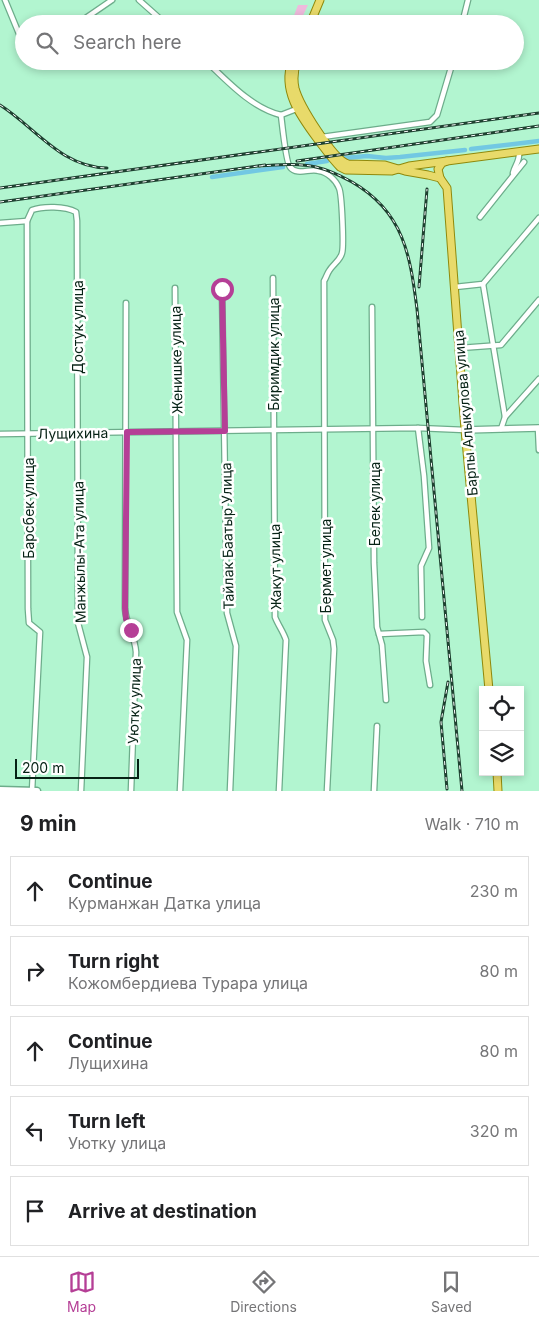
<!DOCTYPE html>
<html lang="en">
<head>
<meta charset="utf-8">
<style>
	:root { --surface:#fff; --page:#f2f2f2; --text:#202124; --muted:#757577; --line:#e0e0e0; --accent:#b53f96 }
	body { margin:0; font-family:Inter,sans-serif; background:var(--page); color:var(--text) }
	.controls { position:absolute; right:15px; bottom:15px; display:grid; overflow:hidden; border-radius:0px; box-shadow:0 2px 8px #0003 }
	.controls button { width:45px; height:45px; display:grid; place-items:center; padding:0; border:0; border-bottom:1px solid var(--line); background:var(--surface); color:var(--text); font:25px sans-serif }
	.scale { position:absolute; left:15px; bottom:12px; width:124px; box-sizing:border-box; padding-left:5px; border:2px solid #062215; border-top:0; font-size:14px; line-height:18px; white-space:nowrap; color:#062215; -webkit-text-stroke:4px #fff; paint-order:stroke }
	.stop { position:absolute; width:15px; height:15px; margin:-11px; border:4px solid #b53f96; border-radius:50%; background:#fff }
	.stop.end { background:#b53f96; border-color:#fff; box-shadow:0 1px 5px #0008 }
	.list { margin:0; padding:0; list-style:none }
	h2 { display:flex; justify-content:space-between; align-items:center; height:65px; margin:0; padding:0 20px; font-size:21px }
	h2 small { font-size:16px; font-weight:400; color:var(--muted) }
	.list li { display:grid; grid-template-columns:32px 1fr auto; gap:15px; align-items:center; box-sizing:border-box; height:70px; margin:0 10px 10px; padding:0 10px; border:1px solid var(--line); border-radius:0px }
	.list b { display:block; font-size:19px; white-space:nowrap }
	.list p { margin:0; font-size:16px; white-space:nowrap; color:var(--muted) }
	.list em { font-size:16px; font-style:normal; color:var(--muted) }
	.icon { flex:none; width:28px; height:28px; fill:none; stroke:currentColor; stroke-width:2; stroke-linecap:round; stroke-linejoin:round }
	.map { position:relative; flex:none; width:539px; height:791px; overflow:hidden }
	.search { position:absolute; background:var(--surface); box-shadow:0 2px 8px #0003; left:15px; right:15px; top:15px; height:55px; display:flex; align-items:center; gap:12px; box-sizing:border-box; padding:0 18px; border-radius:28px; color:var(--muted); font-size:19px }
	.sheet { height:465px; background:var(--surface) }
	nav { display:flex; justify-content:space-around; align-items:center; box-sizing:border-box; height:70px; border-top:1px solid var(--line); background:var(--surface); font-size:14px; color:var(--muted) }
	nav a { display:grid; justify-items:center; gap:2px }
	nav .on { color:var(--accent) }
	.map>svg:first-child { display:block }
	.grass { fill:#eebadc }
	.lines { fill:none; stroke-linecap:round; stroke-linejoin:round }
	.canal { stroke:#72c8e3; stroke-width:4.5 }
	.minor-casing { stroke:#6dad8b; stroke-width:7 }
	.tertiary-casing { stroke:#6dad8b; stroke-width:8 }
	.secondary-casing { stroke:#6dad8b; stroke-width:9 }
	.primary-casing { stroke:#8f890c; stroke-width:9 }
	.minor { stroke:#fff; stroke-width:4.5 }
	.tertiary { stroke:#fff; stroke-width:5.5 }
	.secondary { stroke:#fff; stroke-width:6 }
	.primary { stroke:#e8da6a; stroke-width:7 }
	.rail-casing { stroke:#1e4030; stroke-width:3 }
	.rail { stroke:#fff; stroke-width:1; stroke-dasharray:4; stroke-linecap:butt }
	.route { stroke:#b53f96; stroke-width:6 }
	.labels { text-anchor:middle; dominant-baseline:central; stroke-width:5; stroke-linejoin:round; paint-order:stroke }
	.street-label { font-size:14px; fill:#062215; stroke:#fff }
</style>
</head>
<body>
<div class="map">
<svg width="539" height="791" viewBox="0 0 539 791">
	<rect width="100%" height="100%" fill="#b2f5d0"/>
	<path class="grass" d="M298,5H308L299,24L293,18Z"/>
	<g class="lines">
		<g class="canal">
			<path d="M471,149L539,141"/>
			<path d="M345,158L367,156L386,158L400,157L465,150"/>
			<path d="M307,164L327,161"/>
			<path d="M212,177L283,167"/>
		</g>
		<g class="minor-casing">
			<g id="minor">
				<path d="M5,0L24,46"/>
				<path d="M139,0L166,24"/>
				<path d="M77,24L112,0"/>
				<path d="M462,24L468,0"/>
				<path d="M206,61C228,82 252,108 281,115"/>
				<path d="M281,115C282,123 286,163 290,167C297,176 310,168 319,171C327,172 336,180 339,188C342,194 344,247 342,253C340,261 333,264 329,271C327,274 326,278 324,281L325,620L333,640L334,649L327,791"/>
				<path d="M281,115L299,108"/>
				<path d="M322,137L430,122L437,115L453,61"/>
				<path d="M513,173C515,165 520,161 519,152"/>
				<path d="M480,217L524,162"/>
				<path d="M0,223L27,221"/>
				<path d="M273,278L275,617C278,625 283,631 286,640L279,791"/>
				<path d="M483,284L505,417"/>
				<path d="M455,287L483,284L539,218"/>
				<path d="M175,288L177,612L187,640L180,791"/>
				<path d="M222,289L227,613L236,646L230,791"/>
				<path d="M126,303L125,609C126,624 135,636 136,652L131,791"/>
				<path d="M372,307L374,563L377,627L382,645L386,700"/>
				<path d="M460,348L501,345L539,300"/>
				<path d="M418,428L424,476L429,548L421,566L422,617"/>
				<path d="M538,428L539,450"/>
				<path d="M501,429L505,417L539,379"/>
				<path d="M0,434L418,428L465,430"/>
				<path d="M379,634L424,632L427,635L426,661L430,685"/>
				<path d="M32,791L40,632L29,623L28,609L27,221L32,210C43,206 65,206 76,212L77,221L78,623L87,657L81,791"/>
				<path d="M374,791L377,726"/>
			</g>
		</g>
		<g class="tertiary-casing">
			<path id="tertiary" d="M465,430L539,428"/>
		</g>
		<g class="secondary-casing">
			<path id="secondary" d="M0,790L37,791"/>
		</g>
		<g class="primary-casing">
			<g id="primary">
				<path d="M310,24L320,0"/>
				<path d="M292,61C281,91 301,117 318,140C325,149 332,159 340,167L346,170L392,171L409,166L447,161"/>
				<path d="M297,61C294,70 293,79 295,88C299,104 333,160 348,164L385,165L405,171L428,175L440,178L447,188L465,430L489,690"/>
				<path d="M440,178L438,169L442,163L447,161L539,149"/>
				<path d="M497,772L498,791"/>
			</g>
		</g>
		<use href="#minor" class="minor"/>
		<use href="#tertiary" class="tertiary"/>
		<use href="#secondary" class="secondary"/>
		<use href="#primary" class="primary"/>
		<g class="rail-casing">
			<g id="rail">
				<path d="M0,105C36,128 61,167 107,168"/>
				<path d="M297,161L539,126"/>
				<path d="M259,166C278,165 298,163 316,167C329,170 341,176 352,182C404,212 410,255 417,309L462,791"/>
				<path d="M0,188L539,113"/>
				<path d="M0,202L265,165"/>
				<path d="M419,287L427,189"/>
				<path d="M447,789L441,722L448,682"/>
			</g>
		</g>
		<use href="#rail" class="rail"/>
	</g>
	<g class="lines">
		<path class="route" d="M131,630L126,619L125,608L127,432L225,431L222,289"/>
	</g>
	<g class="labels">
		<g class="street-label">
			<text transform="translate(77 327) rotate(-90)">Достук улица</text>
			<text transform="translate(273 354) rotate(-90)">Биримдик улица</text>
			<text transform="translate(176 360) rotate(-91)">Женишке улица</text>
			<text transform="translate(465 413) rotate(-95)">Барпы Алыкулова улица</text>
			<text transform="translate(73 433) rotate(-1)">Лущихина</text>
			<text transform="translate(374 504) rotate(-90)">Белек улица</text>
			<text transform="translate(28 508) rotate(-90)">Барсбек улица</text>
			<text transform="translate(227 536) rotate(-91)">Тайлак Баатыр Улица</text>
			<text transform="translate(79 552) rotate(-91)">Манжылы-Ата улица</text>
			<text transform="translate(325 566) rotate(-90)">Бермет улица</text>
			<text transform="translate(275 567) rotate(-91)">Жакут улица</text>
			<text transform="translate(134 701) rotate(-88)">Уютку улица</text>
		</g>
	</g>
</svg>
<div class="controls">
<button><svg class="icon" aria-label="locate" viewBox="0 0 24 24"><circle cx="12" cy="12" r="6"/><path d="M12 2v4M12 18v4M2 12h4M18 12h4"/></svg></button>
<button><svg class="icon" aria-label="layers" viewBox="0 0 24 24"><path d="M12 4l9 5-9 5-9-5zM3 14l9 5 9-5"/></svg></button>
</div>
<div class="scale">200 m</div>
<div class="stop" style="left:222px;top:289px"></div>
<div class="stop end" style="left:131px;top:630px"></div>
<div class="search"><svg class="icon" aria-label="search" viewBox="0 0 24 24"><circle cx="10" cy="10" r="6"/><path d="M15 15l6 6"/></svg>Search here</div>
</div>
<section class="sheet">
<h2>9 min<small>Walk · 710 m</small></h2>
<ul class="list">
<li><svg class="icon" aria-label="ahead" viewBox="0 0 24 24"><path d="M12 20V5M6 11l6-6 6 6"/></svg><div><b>Continue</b><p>Курманжан Датка улица</p></div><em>230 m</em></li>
<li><svg class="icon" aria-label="right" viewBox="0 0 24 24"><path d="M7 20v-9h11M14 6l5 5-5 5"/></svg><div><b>Turn right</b><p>Кожомбердиева Турара улица</p></div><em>80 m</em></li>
<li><svg class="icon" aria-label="ahead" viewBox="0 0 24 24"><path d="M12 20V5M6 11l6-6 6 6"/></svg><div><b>Continue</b><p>Лущихина</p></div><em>80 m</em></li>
<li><svg class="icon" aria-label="left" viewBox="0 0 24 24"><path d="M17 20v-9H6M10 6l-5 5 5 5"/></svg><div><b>Turn left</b><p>Уютку улица</p></div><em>320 m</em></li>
<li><svg class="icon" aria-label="arrive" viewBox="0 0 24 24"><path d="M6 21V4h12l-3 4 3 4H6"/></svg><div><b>Arrive at destination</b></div></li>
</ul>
</section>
<nav>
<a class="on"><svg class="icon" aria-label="map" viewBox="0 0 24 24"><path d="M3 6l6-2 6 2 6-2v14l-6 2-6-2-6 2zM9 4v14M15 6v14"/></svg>Map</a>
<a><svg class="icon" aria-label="directions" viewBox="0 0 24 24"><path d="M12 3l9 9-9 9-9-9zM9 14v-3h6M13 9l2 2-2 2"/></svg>Directions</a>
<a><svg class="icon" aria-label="saved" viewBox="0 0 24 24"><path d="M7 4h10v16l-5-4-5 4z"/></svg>Saved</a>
</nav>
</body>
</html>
